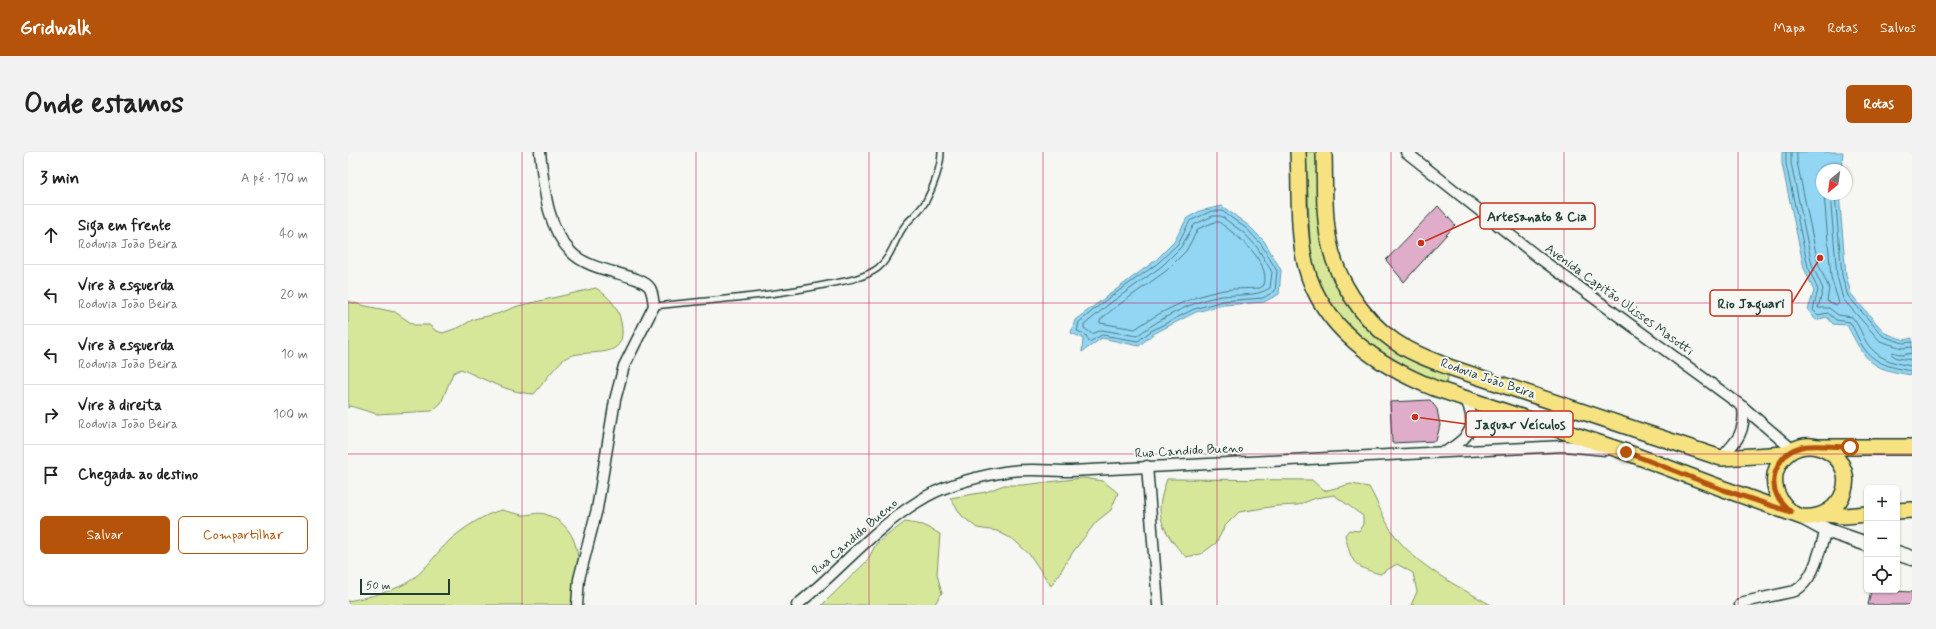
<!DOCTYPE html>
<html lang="pt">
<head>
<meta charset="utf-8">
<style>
	:root { --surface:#fff; --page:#f2f2f2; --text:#222; --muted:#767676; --line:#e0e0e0; --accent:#b45309 }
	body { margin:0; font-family:Mynerve,sans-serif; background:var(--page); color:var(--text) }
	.controls { position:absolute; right:12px; bottom:12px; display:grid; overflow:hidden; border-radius:6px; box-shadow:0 1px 3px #0004 }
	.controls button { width:36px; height:36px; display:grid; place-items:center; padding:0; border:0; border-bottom:1px solid var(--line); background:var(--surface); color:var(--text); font:20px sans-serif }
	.compass { position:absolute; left:1468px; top:12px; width:36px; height:36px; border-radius:50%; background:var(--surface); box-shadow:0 1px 3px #0004; rotate:209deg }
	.scale { position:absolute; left:12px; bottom:10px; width:90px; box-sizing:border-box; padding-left:4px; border:2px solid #1f3d34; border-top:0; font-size:11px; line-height:14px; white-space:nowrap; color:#1f3d34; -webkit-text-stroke:3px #f6f6f2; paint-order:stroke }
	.stop { position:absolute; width:12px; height:12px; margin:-9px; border:3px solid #b45309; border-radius:50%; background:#fff }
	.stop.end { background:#b45309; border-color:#fff; box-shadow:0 1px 4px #0008 }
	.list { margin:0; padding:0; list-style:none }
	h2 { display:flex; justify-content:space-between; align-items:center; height:52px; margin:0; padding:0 16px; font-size:17px }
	h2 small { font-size:13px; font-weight:400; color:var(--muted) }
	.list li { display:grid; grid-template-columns:26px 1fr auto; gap:12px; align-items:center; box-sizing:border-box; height:60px; padding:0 16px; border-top:1px solid var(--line) }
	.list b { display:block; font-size:15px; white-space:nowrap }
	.list p { margin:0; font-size:13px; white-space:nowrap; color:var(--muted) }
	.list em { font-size:13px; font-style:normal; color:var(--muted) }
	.actions { display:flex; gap:8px; padding:12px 16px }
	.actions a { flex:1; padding:9px 0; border:1px solid var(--accent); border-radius:6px; text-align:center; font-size:14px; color:var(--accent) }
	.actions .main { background:var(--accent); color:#fff }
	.icon { flex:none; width:22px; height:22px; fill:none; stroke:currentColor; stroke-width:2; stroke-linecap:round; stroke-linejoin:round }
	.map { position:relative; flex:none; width:1564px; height:453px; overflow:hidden; border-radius:6px }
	header { display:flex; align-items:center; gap:24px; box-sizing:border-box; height:56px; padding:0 20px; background:var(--accent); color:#fff }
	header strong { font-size:19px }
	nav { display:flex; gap:22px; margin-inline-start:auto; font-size:14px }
	.intro { display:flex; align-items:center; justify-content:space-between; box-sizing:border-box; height:96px; padding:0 24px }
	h1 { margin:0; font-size:28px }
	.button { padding:10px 18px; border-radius:6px; background:var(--accent); color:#fff; font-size:14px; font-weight:700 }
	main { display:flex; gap:24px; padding:0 24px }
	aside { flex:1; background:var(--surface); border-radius:6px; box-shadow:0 1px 3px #0004 }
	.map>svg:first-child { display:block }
	.green { fill:#d7e79a; stroke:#7b9267 }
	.water { fill:#92d6f4; stroke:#6499a7 }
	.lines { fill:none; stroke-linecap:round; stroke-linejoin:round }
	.shore { stroke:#4d7a81; stroke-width:1 }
	.building { fill:#dfacc9; stroke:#1f3d34 }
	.service-casing { stroke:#1f3d34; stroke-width:8 }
	.minor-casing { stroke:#1f3d34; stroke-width:13 }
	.secondary-casing { stroke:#1f3d34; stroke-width:17 }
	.primary-casing { stroke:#1f3d34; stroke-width:18 }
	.service { stroke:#f6f6f2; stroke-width:5 }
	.minor { stroke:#f6f6f2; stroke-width:10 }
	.secondary { stroke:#f6f6f2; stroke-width:14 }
	.primary { stroke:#f6e281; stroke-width:15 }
	.route { stroke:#b45309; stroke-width:5 }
	.grid { fill:none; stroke:#c2185b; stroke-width:1; stroke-opacity:0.55 }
	.labels { text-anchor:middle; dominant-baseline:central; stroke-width:4; stroke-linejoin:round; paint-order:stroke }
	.street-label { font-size:13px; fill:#1f3d34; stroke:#f6f6f2 }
	.leader { fill:none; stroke:#c8321e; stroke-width:1.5 }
	.callout-dot { fill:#c8321e; stroke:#f6f6f2; stroke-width:1.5 }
	.callout { fill:#f6f6f2; stroke:#c8321e; stroke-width:1.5 }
	.callout-label { font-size:14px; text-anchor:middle; font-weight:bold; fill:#1f3d34 }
</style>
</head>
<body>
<header>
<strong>Gridwalk</strong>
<nav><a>Mapa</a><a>Rotas</a><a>Salvos</a></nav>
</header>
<div class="intro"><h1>Onde estamos</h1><a class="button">Rotas</a></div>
<main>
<aside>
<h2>3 min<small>A pé · 170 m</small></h2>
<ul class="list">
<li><svg class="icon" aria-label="ahead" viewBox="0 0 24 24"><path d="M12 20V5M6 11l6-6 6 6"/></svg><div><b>Siga em frente</b><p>Rodovia João Beira</p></div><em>40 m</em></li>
<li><svg class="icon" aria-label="left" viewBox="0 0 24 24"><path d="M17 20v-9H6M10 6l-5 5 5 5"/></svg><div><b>Vire à esquerda</b><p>Rodovia João Beira</p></div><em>20 m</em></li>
<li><svg class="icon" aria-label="left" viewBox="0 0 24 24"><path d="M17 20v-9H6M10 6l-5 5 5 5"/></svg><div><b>Vire à esquerda</b><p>Rodovia João Beira</p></div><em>10 m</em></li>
<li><svg class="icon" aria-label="right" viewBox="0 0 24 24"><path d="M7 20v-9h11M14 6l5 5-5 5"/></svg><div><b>Vire à direita</b><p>Rodovia João Beira</p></div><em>100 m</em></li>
<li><svg class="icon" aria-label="arrive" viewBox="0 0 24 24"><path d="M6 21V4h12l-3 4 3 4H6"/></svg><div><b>Chegada ao destino</b></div></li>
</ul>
<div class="actions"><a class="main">Salvar</a><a>Compartilhar</a></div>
</aside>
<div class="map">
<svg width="1564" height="453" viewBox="0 0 1564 453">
	<rect width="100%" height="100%" fill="#f6f6f2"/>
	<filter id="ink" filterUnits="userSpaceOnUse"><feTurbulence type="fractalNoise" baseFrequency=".025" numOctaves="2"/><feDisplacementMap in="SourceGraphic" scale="8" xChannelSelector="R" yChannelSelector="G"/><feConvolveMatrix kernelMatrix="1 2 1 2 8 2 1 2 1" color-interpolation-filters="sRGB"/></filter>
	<g filter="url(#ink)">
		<g class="green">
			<path d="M958,0H969L1000,152L1101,221L1098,232C1038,213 980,171 963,108Z"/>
			<path d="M248,136C261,145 270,154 273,170C282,214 236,193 216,207C206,215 195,232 186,242C161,241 136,227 113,217L105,221L93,251L84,259L29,262L2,254L0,256V149L13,153L47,160L66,173H81L88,179L95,181L112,175L126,167L149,162L170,154Z"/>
			<path d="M735,326L755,329L770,341L763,358L748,370L725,400L703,434L682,403L666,388L649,379L629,376L614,364L602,346L638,340L656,333H675Z"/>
			<path d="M819,327L964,328L976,339L1003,332L1021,335C1030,351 1035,366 1045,381C1069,415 1108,433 1143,453H1063L1069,440L1065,421L1049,412L1032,422C1004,414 1004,411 997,383L1001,378L1011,379L1015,372V364L986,343L968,346L950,353L928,354L891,360L877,374L868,391L853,402L838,405C826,393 812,375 812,357C812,348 816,336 819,327Z"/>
			<path d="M154,358C161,360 169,362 175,363C182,363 190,360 197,362C238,376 231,419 229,453H0V449C20,445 50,439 66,426C80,415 89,400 102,388C114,377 138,361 154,358Z"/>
			<path d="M557,370L575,373L592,382L589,422L594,441L586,453H474L519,409L528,392Z"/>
		</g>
		<g class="water">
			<path d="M1434,0H1495L1493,18H1474V42H1491L1498,123L1503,142L1537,181L1556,188L1564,186V223C1521,217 1518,209 1499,173L1485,172L1479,165L1468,168L1460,158L1466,139L1456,116L1434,12Z"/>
			<path d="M874,54L901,74L916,89L933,118L931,142L916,150L875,153L848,160L805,182L791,194L754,186L734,200L735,186L723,181L727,168L808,108L826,90L839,66L852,59Z"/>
		</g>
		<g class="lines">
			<g class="shore">
				<path d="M1438,0V12L1460,115L1470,138L1465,158L1470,163L1480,161L1488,168L1502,170C1507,178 1510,187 1515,195C1526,212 1545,216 1564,219"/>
				<path d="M1443,0V11L1464,113L1475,137L1470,156H1481L1490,163L1504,165C1509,170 1512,178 1515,184C1525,205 1542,211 1564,214"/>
				<path d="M1449,0V10L1470,111L1481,136L1479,149L1489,153L1491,151L1483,125L1476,42"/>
				<path d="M1482,42L1489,124L1495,147L1532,189L1554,196L1564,195"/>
				<path d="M1487,42L1494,124L1500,144L1535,184L1555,191L1564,190"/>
				<path d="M864,59H874L899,77L913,92L929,119L927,139L915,146L875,149L846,157L803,179L790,189L754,183L741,190L738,183L729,179L731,170L758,148L810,111L829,93L842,69Z"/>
				<path d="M865,64H873L896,81L909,95L924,120L922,136C908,145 891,142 874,144C846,148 811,167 789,184L754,178L744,182L736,176V173L761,152L814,114L833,95L846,73Z"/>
				<path d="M867,70H871C888,83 923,108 916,133L912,136C898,137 884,136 871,139C842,145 811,160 787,177L752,171V168L765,157L818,119L838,99L850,77Z"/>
				<path d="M1564,201L1554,203L1545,200L1543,202L1549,206L1564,208"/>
			</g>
		</g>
		<g class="building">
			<path d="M1090,54L1107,73L1056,130L1038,108Z"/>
			<path d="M1082,248L1089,257L1092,273L1088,289L1044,291L1042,250Z"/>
			<path d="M1523,438L1564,440V453H1520Z"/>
		</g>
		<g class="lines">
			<g class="service-casing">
				<path id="service" d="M306,154C365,148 424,144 481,132C497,129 517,126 530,116C544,105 547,85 558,72C564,65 573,58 578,49C585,36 593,15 593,0"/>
			</g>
			<g class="minor-casing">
				<g id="minor">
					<path d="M192,0C196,34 198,74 223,100C242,121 292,121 302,136C305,142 305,148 306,154L276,214L267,248L249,357L231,427L229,453"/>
					<path d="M1058,0L1190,105L1395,255L1445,298"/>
					<path d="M1100,298C1124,284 1129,273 1118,247"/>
					<path d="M1373,306C1389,289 1398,280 1395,255"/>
					<path d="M799,314L810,453"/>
					<path d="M449,453C490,420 525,377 571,349C595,333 628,325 656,320C677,316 701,319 723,319L1216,294L1258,298"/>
					<path d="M1392,453L1396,450L1447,439C1467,427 1471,399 1478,378"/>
				</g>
			</g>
			<g class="secondary-casing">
				<g id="secondary">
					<path d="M1454,365L1478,378L1519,392"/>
					<path d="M1549,401L1564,406"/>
				</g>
			</g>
			<g class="primary-casing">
				<g id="primary">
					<path d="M950,0C952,38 949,79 958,115C974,176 1031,214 1086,236L1278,300L1376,337L1454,365C1496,369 1514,318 1479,299C1442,278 1404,327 1443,360"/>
					<path d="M976,0C977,29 975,60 981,89C988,127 1014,167 1046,189C1063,201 1083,208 1101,215L1373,306L1439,302"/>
					<path d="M1471,295H1564"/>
					<path d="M1549,359L1564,358"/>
					<path d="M1477,362L1497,364L1519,362"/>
				</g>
			</g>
			<use href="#service" class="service"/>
			<use href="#minor" class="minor"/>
			<use href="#secondary" class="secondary"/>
			<use href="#primary" class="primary"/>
		</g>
	</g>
	<g class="lines" filter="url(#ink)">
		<path class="route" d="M1278,300L1376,338L1443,360C1438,355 1433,351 1429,344C1420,325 1432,300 1453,295C1465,292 1489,295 1502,295"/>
	</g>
	<path class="grid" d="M174,0V453M348,0V453M521,0V453M695,0V453M869,0V453M1043,0V453M1216,0V453M1390,0V453M0,151H1564M0,302H1564"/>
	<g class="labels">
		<g class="street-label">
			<text transform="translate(1271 148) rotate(36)">Avenida Capitão Ulisses Masotti</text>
			<text transform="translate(1140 227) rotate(19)">Rodovia João Beira</text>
			<text transform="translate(841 299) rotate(-3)">Rua Candido Bueno</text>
			<text transform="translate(507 385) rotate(-41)">Rua Candido Bueno</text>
		</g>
	</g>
	<path class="leader" d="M1073 91L1132 64M1472 106L1444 151M1067 265L1118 272"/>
	<g class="callout-dot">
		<circle cx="1073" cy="91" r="4"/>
		<circle cx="1472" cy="106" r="4"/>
		<circle cx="1067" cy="265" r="4"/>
	</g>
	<g class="callout">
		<rect x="1132" y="51" width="115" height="26" rx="4"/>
		<rect x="1362" y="138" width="82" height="26" rx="4"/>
		<rect x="1118" y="259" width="107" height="26" rx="4"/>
	</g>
	<g class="callout-label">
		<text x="1189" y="69">Artesanato &amp; Cia</text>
		<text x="1403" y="156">Rio Jaguari</text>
		<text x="1172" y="277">Jaguar Veículos</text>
	</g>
</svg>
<div class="controls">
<button>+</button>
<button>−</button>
<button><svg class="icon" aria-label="locate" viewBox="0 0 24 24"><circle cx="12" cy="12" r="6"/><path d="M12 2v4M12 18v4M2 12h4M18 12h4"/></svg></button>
</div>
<svg class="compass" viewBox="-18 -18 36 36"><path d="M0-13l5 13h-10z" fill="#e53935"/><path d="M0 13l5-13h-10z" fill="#767676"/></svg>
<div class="scale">50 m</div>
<div class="stop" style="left:1502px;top:295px"></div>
<div class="stop end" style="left:1278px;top:300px"></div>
</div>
</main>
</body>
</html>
